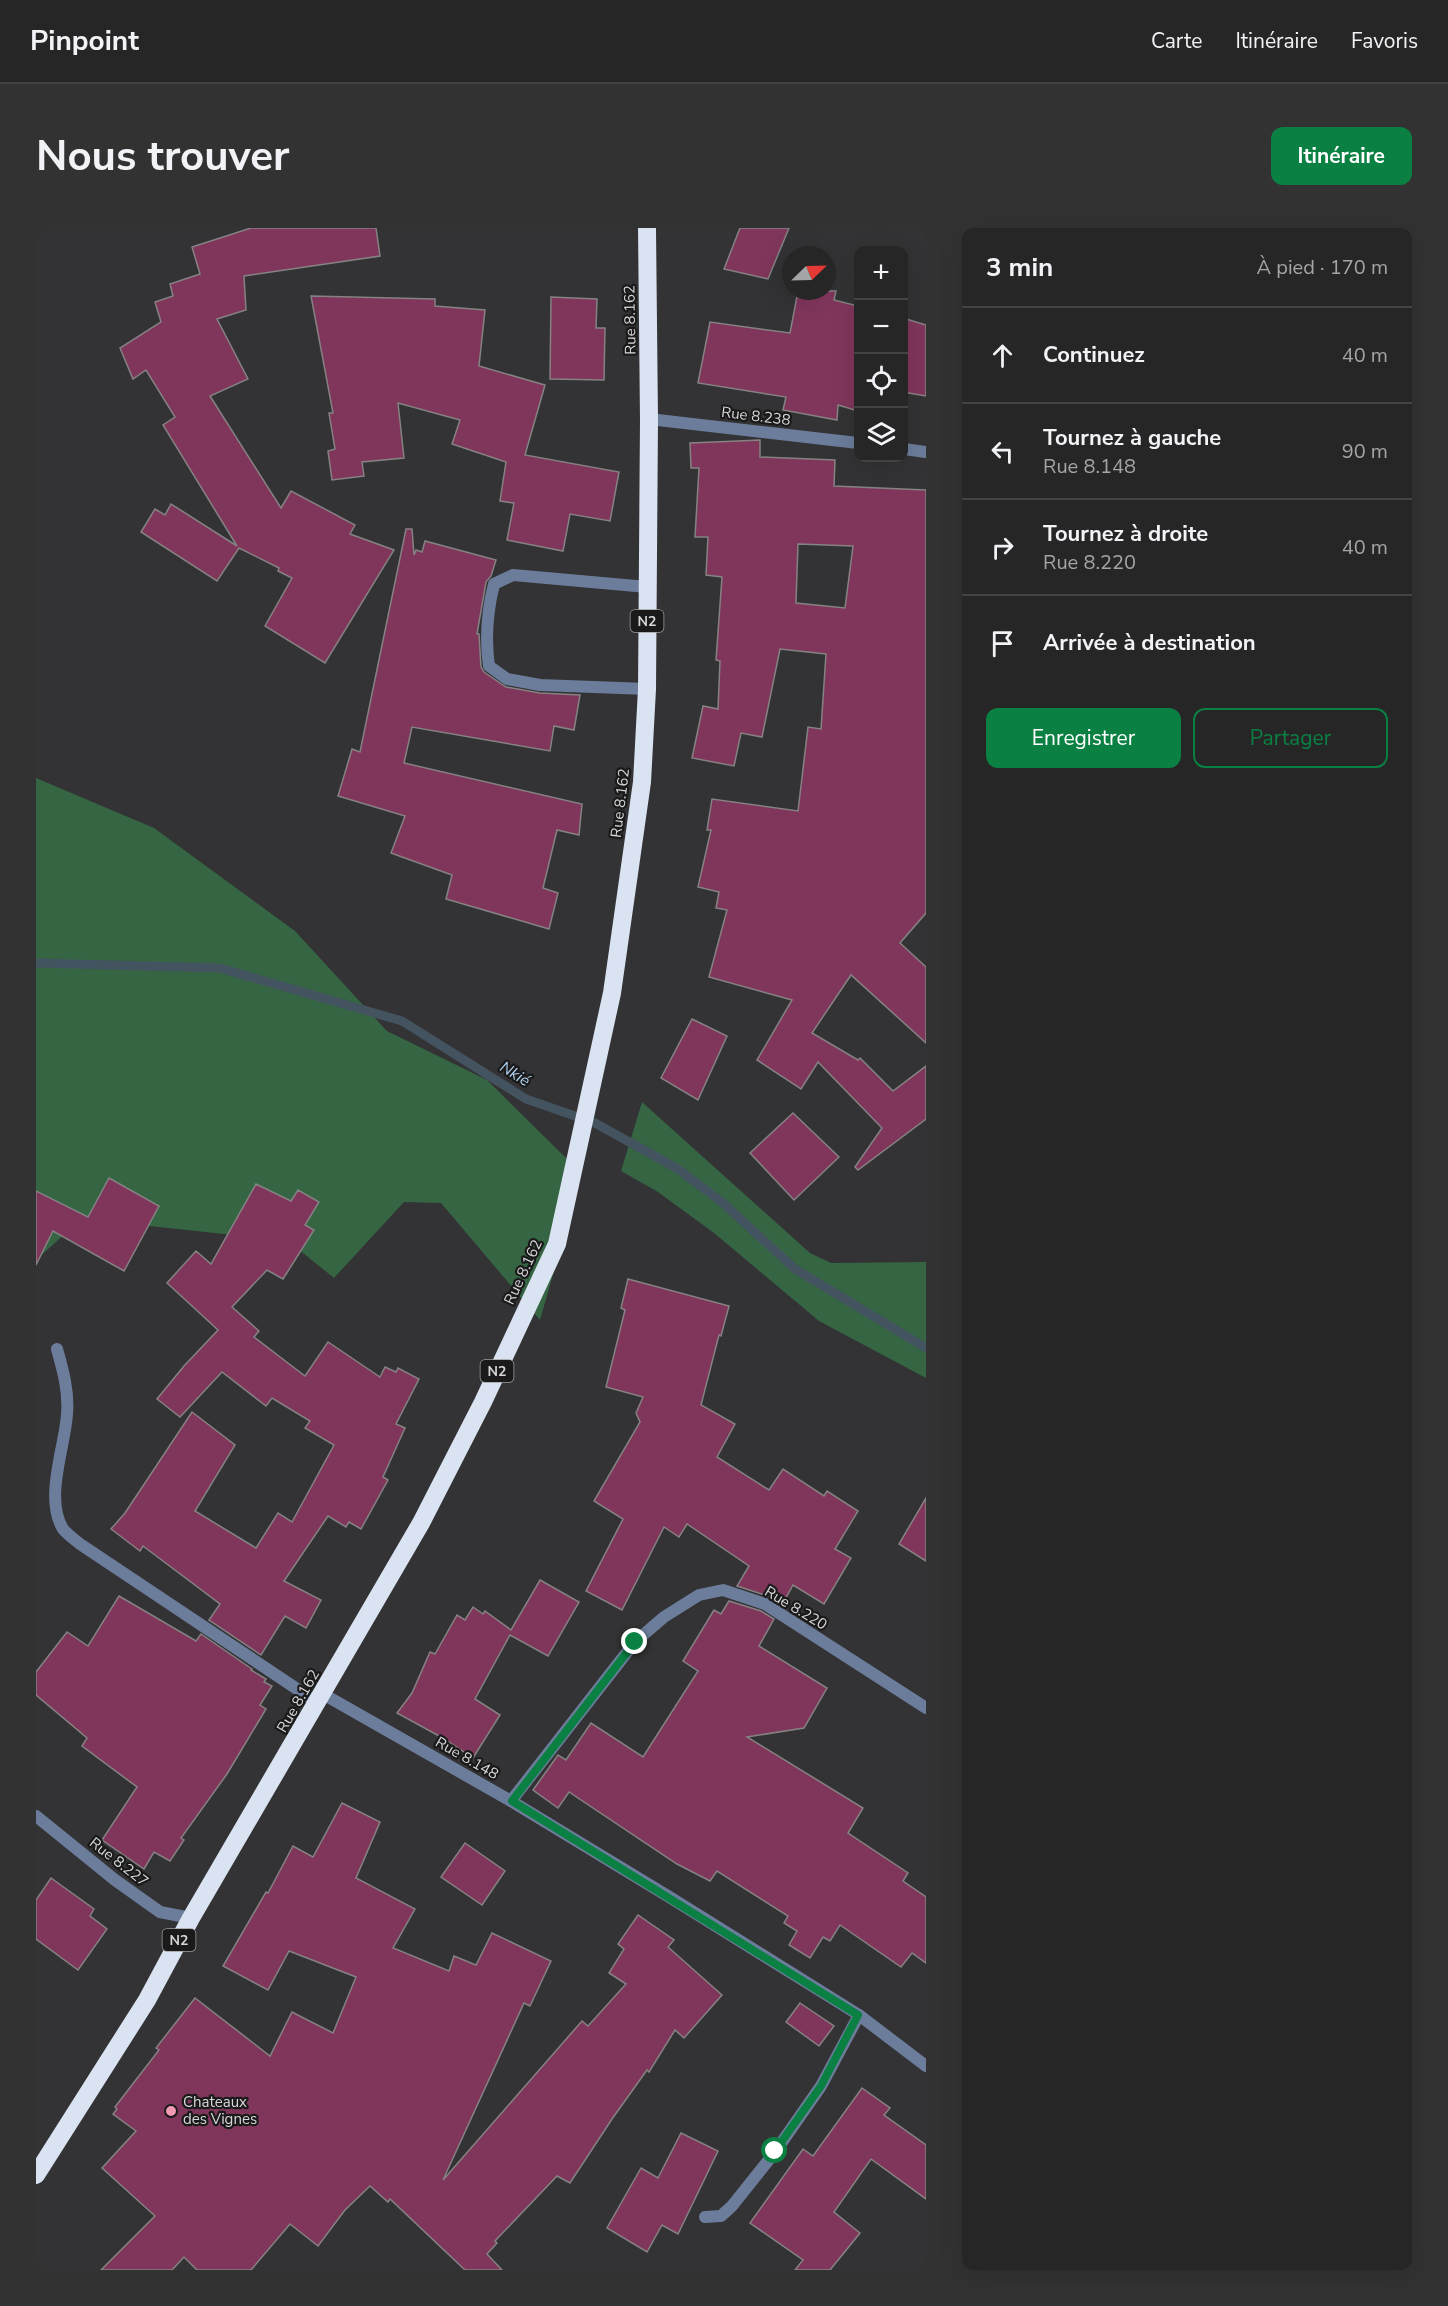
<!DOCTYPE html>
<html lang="fr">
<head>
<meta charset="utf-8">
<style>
	:root { --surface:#262627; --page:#323233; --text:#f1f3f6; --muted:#a4a5a7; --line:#424344; --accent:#0b8043 }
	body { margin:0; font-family:"Nunito Sans",sans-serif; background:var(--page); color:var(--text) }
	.controls { position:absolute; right:18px; top:18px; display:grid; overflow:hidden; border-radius:12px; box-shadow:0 6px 24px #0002 }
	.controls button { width:54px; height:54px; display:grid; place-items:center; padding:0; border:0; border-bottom:2px solid var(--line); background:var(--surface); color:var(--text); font:30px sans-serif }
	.compass { position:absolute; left:746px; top:18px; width:54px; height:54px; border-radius:50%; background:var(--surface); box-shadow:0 6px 24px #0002; rotate:67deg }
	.stop { position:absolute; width:18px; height:18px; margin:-14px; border:4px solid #0b8043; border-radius:50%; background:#fff }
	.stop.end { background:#0b8043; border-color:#fff; box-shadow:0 2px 6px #0008 }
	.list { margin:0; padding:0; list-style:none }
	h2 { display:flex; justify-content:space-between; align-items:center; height:78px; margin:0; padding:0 24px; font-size:26px }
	h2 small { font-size:20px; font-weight:400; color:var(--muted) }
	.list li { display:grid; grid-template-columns:39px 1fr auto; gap:18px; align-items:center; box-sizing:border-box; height:96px; padding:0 24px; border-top:2px solid var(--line) }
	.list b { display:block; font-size:22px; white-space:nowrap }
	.list p { margin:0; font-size:20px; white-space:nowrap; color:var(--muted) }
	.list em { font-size:20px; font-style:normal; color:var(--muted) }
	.actions { display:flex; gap:12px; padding:18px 24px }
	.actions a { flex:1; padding:14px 0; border:2px solid var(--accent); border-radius:12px; text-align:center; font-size:21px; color:var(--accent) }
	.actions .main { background:var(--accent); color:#fff }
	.icon { flex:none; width:33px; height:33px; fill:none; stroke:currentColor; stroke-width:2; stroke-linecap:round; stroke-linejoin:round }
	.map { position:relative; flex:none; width:890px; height:2042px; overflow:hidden; border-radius:12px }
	header { display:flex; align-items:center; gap:36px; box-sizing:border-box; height:84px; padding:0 30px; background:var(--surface); border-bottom:2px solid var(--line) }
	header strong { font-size:28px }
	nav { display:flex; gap:33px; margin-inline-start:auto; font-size:21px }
	.intro { display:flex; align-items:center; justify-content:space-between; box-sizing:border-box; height:144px; padding:0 36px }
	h1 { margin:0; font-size:42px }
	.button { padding:15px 27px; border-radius:12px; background:var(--accent); color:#fff; font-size:21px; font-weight:700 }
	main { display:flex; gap:36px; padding:0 36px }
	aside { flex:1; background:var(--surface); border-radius:12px; box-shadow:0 6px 24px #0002 }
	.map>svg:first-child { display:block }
	.green { fill:#356543 }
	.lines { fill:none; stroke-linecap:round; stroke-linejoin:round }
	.stream { stroke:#445360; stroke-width:9 }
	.building { fill:#80365b; stroke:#858283; stroke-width:1.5; fill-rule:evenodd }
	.street { stroke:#6b7d9a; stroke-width:12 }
	.highway { stroke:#dae3f1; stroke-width:18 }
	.route { stroke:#0b8043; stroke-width:8 }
	.poi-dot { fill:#f19ab1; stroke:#1a1a1b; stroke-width:2 }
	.labels { text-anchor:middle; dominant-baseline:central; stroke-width:4.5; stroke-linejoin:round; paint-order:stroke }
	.shield { fill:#1a1a1b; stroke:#9e9e9f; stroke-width:1.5 }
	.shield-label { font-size:14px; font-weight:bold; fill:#d7d6d8 }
	.street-label { font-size:15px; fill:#d7d6d8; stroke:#1a1a1b }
	.poi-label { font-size:15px; fill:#d7d6d8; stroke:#1a1a1b; text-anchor:start }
	.water-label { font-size:16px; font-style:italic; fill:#b0d2f1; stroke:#1a1a1b }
</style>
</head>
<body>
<header>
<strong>Pinpoint</strong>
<nav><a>Carte</a><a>Itinéraire</a><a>Favoris</a></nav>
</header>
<div class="intro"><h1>Nous trouver</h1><a class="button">Itinéraire</a></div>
<main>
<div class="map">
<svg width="890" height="2042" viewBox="0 0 890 2042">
	<rect width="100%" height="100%" fill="#333234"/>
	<g class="green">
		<path d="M0,550L118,600L259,703L351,803L451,852L533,933L518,1043L504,1092L405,975L368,974L298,1050L252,1013L86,995L31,1004L0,1032Z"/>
		<path d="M606,874L774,1025L795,1035L890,1034V1150L783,1093L678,1005L622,964L585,943Z"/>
	</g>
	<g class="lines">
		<path class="stream" d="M0,735L184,740L366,793L490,871L559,895L642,941L687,975L759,1041L890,1120"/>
	</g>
	<g class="building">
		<path d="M215,0H340L344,28L208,48L210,82L181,91L212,151L174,168L245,280L255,263L319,297L314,306L358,322L289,435L229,398L256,350L242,343L243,340L203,320L181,353L105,304L119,281L129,287L135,276L201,318L127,197L139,189L110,142L97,151L84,120L125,94L119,74L137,68L134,56L164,46L156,19Z"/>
		<path d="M704,0H753L732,51L688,41Z"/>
		<path d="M762,63H800L798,72L822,78V183L802,177L801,192L747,182L750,169L662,155L674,94L754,105Z"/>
		<path d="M275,68L399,71V78L449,82L443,138L509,157L489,227L583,244L574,293L534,286L527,323L471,312L478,275L464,273L470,234L416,216L424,192L362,175L368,230L326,234L328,248L296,252L292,223L299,221L293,185H297Z"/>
		<path d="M515,69L561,71L560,100H569L568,152L514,151Z"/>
		<path d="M867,90L890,97V168L867,164Z"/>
		<path d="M724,212V229L799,232L798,258L890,262V685L864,715L890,739V815L815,747L776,805L822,832L824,830L857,863L890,838V891L822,942L819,939L846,900L782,834L765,861L721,832L756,772L673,749L691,682L680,680L683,664L662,659L675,602H671L676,571L762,583L772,499L785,501L790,426L744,421L726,509L705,505L698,538L656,530L667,478L682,481L684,433L680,432L686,349L670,347L672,309H659L663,240H655L654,215ZM762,316L817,318L809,380L760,375Z"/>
		<path d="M370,301H376L378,327L380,322L386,324L389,313L460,332L455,348L450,354L441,406H443L445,439L448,444L470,459L504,465L544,467L538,502L518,498L514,523L376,499L368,535L546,576L543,607L521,602L507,660L522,665L513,701L410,671L416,647L355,625L369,588L302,568L316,521L324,524Z"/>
		<path d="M656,791L691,808L662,872L625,850Z"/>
		<path d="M757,885L803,929L758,972L714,925Z"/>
		<path d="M73,950L123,978L88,1043L17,1003L0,1037V963L52,989Z"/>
		<path d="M220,956L255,973L262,962L283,974L269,997L278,1002L247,1051L231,1042L196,1079L223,1103L218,1109L269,1148L292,1114L344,1149L349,1139L360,1144L362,1140L383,1151L360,1196L369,1200L347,1249L352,1252L325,1301L313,1294L310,1299L292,1288L248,1353L285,1372L270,1400L249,1388L225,1427L173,1392L184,1376L107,1318L104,1323L75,1301L89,1285L156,1184L199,1217L159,1283L220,1320L242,1285L256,1294L298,1217L269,1200L274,1193L236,1170L230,1178L186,1144L144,1189L121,1171L148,1138L182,1102L131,1055L160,1023L175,1036Z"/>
		<path d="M592,1051L693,1078L685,1108L683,1107L665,1177L699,1196L681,1229L733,1262L747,1241L788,1268L791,1263L822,1283L799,1321L815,1330L788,1376L757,1357L746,1377L732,1368L701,1358L713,1338L651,1296L643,1309L628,1299L586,1382L550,1363L587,1291L558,1273L604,1194L600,1185L607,1169L570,1159L589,1082L585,1080Z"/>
		<path d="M890,1270V1333L863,1316Z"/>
		<path d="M504,1352L543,1374L512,1428L474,1407L439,1471L464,1487L437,1530L405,1509L361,1485L376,1465L394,1424L399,1426L421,1387L429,1392L437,1379L447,1386L449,1383L475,1402Z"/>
		<path d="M83,1368L160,1413L165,1406L216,1441L215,1442L230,1451L228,1454L236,1458L224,1477L230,1481L191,1546L145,1610L148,1612L134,1633L118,1624L108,1641L66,1612L101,1559L46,1518L51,1510L0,1467V1444L31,1404L52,1418Z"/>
		<path d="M693,1373L725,1383L738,1391L723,1418L791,1460L768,1500L711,1509L827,1580L812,1605L872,1645L867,1653L890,1669V1735L876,1725L865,1739L804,1697L794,1713L787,1709L774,1730L753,1717L761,1703L748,1695L752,1688L681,1643L674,1653L641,1636L533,1564L522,1580L497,1562L522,1527L530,1532L555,1495L607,1529L662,1443L647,1433L678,1382L685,1386Z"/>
		<path d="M306,1575L344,1594L320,1650L379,1681L357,1720L413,1743L418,1728L440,1737L456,1705L515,1733L494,1778L488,1775L407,1952L546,1793L552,1798L590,1756L573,1745L588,1721L582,1716L602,1687L638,1712L632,1719L686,1767L648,1810L639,1802L613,1844L611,1842L576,1891L534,1955L521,1948L459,2013L461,2015L451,2026L466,2042H429L354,1971L352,1974L334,1958L309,1982L282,2018L254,1996L215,2042H161L148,2029L136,2042H65L119,1988L66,1940L100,1903L77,1886L81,1881L79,1879L123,1822L120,1820L159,1770L234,1828L256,1784L297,1805L320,1749L253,1723L232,1762L187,1738L230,1664L232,1665L257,1618L277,1629Z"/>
		<path d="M429,1615L469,1643L446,1677L405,1649Z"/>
		<path d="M15,1650L58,1681L54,1688L71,1701L42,1742L0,1711V1672Z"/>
		<path d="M764,1775L798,1798L783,1818L750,1794Z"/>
		<path d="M826,1860L854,1880L848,1887L890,1917V1971L835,1931L798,1984L824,2005L794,2042H759L767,2032L714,1995L767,1921L777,1928Z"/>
		<path d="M645,1905L682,1923L642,2006L626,1997L611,2024L571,2000L605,1940L622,1950Z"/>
	</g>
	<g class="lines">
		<g class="street">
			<path d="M613,191L822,215"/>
			<path d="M868,221L890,224"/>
			<path d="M611,461L504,457L471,451L453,438C449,410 451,384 458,356L477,347L611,359"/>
			<path d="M21,1121C27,1142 33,1164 31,1186C29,1219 8,1270 27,1301C31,1306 39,1312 44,1316L282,1475"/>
			<path d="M287,1466L475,1573L635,1670L823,1787L890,1838"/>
			<path d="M475,1573L599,1414L628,1389L663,1367L687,1362L729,1376L890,1480"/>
			<path d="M0,1588L79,1652L124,1684L155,1690"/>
			<path d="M669,1989L685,1988L696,1978L739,1924L785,1858L823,1787"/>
		</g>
		<path class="highway" d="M0,1947L111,1772L155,1690L385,1295L447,1174L521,1016L576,765L606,554L611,461L613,191L611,0"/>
	</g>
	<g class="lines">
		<path class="route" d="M599,1414L476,1573L822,1787L785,1858L739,1923"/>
	</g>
	<circle class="poi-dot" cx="135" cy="1883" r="6"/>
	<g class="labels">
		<g class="shield">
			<rect x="594.5" y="382" width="33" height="22" rx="4.5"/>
			<rect x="444.5" y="1132" width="33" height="22" rx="4.5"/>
			<rect x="126.5" y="1701" width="33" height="22" rx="4.5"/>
		</g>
		<g class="shield-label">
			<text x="611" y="393">N2</text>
			<text x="461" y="1143">N2</text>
			<text x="143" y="1712">N2</text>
		</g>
		<g class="street-label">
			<text transform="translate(594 92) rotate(-91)">Rue 8.162</text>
			<text transform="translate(720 188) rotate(7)">Rue 8.238</text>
			<text transform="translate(584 575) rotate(-83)">Rue 8.162</text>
			<text transform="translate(487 1044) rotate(-65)">Rue 8.162</text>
			<text transform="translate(760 1380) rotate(31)">Rue 8.220</text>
			<text transform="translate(262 1473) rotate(-60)">Rue 8.162</text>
			<text transform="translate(431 1530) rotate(30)">Rue 8.148</text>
			<text transform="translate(83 1634) rotate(38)">Rue 8.227</text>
		</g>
		<g class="poi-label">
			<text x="147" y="1874">Chateaux<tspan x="147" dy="17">des Vignes</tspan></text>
		</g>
		<g class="water-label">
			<text transform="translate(479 846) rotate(32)">Nkié</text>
		</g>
	</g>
</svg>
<div class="controls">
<button>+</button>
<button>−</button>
<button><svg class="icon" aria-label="locate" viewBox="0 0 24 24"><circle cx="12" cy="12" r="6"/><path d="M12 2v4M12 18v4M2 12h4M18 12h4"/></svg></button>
<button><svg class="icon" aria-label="layers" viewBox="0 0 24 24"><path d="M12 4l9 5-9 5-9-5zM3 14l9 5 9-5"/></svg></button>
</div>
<svg class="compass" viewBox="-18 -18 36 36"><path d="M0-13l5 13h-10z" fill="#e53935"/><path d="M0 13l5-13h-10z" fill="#a4a5a7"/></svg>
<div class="stop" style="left:739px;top:1923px"></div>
<div class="stop end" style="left:599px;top:1414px"></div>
</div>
<aside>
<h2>3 min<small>À pied · 170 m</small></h2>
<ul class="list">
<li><svg class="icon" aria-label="ahead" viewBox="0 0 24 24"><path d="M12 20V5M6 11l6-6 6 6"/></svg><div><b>Continuez</b></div><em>40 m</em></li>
<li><svg class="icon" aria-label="left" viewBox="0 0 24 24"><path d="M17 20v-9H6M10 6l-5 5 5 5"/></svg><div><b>Tournez à gauche</b><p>Rue 8.148</p></div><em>90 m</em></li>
<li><svg class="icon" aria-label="right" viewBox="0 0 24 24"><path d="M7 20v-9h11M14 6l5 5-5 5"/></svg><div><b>Tournez à droite</b><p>Rue 8.220</p></div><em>40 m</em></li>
<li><svg class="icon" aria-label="arrive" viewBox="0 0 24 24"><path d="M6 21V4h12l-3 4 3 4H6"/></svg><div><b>Arrivée à destination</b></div></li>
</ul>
<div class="actions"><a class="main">Enregistrer</a><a>Partager</a></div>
</aside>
</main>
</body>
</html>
